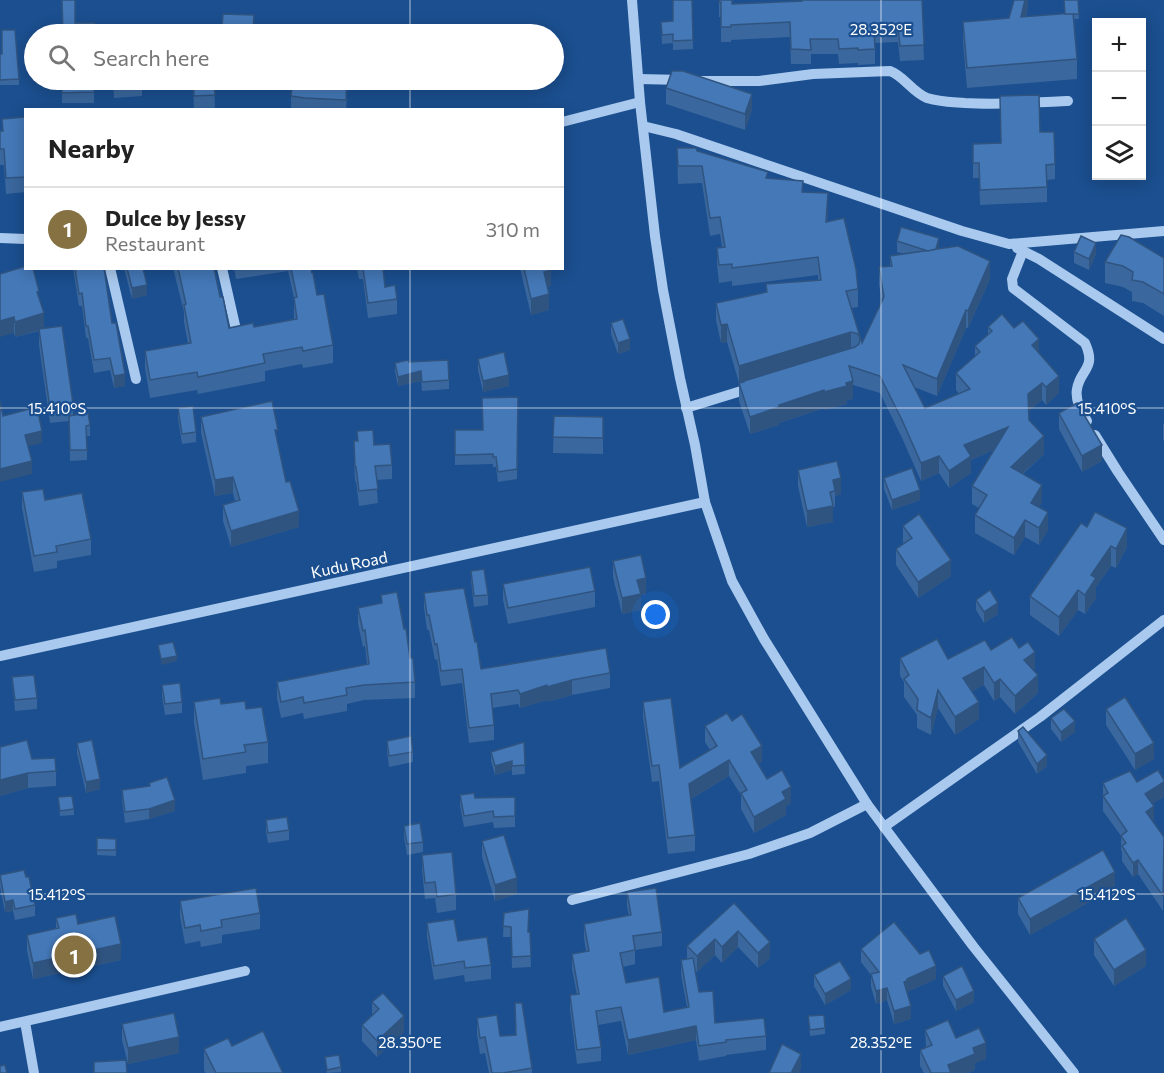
<!DOCTYPE html>
<html lang="en">
<head>
<meta charset="utf-8">
<style>
	:root { --surface:#fff; --page:#f6f6f6; --text:#222; --muted:#767676; --line:#e0e0e0; --accent:#857141 }
	body { margin:0; font-family:Commissioner,sans-serif; background:var(--page); color:var(--text) }
	.controls { position:absolute; right:18px; top:18px; display:grid; overflow:hidden; border-radius:0px; box-shadow:0 3px 15px #0003 }
	.controls button { width:54px; height:54px; display:grid; place-items:center; padding:0; border:0; border-bottom:2px solid var(--line); background:var(--surface); color:var(--text); font:30px sans-serif }
	.you { position:absolute; left:656px; top:615px; width:21px; height:21px; margin:-15px; border:4px solid #fff; border-radius:50%; background:#1a73e8; box-shadow:0 0 0 9px #1a73e833 }
	.badge { display:grid; place-items:center; width:39px; height:39px; border-radius:50%; background:var(--accent); color:#fff; font-size:20px; font-weight:700 }
	.pin { position:absolute; translate:-50% -50%; border:3px solid #fff; box-shadow:0 2px 6px #0006 }
	.list { margin:0; padding:0; list-style:none }
	h2 { display:flex; justify-content:space-between; align-items:center; height:78px; margin:0; padding:0 24px; font-size:26px }
	h2 small { font-size:20px; font-weight:400; color:var(--muted) }
	.list li { display:grid; grid-template-columns:39px 1fr auto; gap:18px; align-items:center; box-sizing:border-box; height:84px; padding:0 24px; border-top:2px solid var(--line) }
	.list b { display:block; font-size:22px; white-space:nowrap }
	.list p { margin:0; font-size:20px; white-space:nowrap; color:var(--muted) }
	.list em { font-size:20px; font-style:normal; color:var(--muted) }
	.icon { flex:none; width:33px; height:33px; fill:none; stroke:currentColor; stroke-width:2; stroke-linecap:round; stroke-linejoin:round }
	.map { position:relative; flex:none; width:1164px; height:1073px; overflow:hidden }
	.search { position:absolute; background:var(--surface); box-shadow:0 3px 15px #0003; left:24px; top:24px; width:540px; height:66px; display:flex; align-items:center; gap:15px; box-sizing:border-box; padding:0 21px; border-radius:33px; color:var(--muted); font-size:22px }
	.panel { position:absolute; background:var(--surface); box-shadow:0 3px 15px #0003; left:24px; top:108px; width:540px; height:162px; border-radius:0px }
	.map>svg:first-child { display:block }
	.lines { fill:none; stroke-linecap:round; stroke-linejoin:round }
	.minor { stroke:#a9c9ee; stroke-width:10 }
	.wall { fill:#3a679d }
	.shaded-wall { fill:#305480 }
	.building { fill:#4478b7; stroke:#305480; stroke-width:1.5 }
	.ticks { fill:none; stroke:#fff; stroke-width:1.5; stroke-opacity:0.45 }
	.labels { text-anchor:middle; dominant-baseline:central; stroke-width:4.5; stroke-linejoin:round; paint-order:stroke }
	.street-label { font-size:16px; fill:#fff; stroke:#1b4f8f }
	.ticks-label { font-size:15px; text-anchor:middle; fill:#fff; stroke:#1b4f8f; stroke-width:4.5; stroke-linejoin:round; paint-order:stroke }
</style>
</head>
<body>
<div class="map">
<svg width="1164" height="1073" viewBox="0 0 1164 1073">
	<rect width="100%" height="100%" fill="#1b4f8f"/>
	<g class="lines">
		<g class="minor">
			<path d="M632,0L640,102L655,236L663,290L680,378L695,445L705,502L732,581L764,639L867,804L973,946L1074,1073"/>
			<path d="M639,79L683,80"/>
			<path d="M699,81H759L813,74L890,71C904,76 912,92 927,98C939,102 953,102 965,103C999,105 1033,103 1068,101"/>
			<path d="M562,122L640,102"/>
			<path d="M643,126L676,134L962,231L1009,244L1164,231"/>
			<path d="M0,238L26,239"/>
			<path d="M1017,248L1039,259L1164,339"/>
			<path d="M1023,251L1012,279L1013,288L1085,343C1097,369 1080,369 1077,389C1075,400 1081,412 1087,421"/>
			<path d="M110,268L136,379"/>
			<path d="M222,268L237,334"/>
			<path d="M686,408L751,388"/>
			<path d="M1095,435L1118,472L1164,540"/>
			<path d="M0,656L705,502"/>
			<path d="M884,827L1040,717L1164,620"/>
			<path d="M572,900L749,854L810,833L867,804"/>
			<path d="M25,1022L34,1073"/>
			<path d="M0,1027L245,971"/>
		</g>
	</g>
	<g class="wall">
		<path d="M692,0L693,49L673,50V43L662,44L661,22L673,21Z"/>
		<path d="M719,0L733,4L802,1V0H922L924,60L900,61L898,42L875,43V64L858,65V63L839,64L838,54H811V64H791L790,37L731,40V42H721V17H719Z"/>
		<path d="M1028,0V7L1026,17L1065,14L1078,0L1079,19H1074L1077,59V79L967,88L963,42V22L1009,18Z"/>
		<path d="M223,14L254,15L253,34H222Z"/>
		<path d="M0,54L19,79V85H0Z"/>
		<rect x="62" y="80" width="32" height="23"/>
		<path d="M113,80H165V87L142,89V96L114,98Z"/>
		<path d="M193,80H214L215,110H194Z"/>
		<path d="M313,80H348L346,110H291V96L313,88Z"/>
		<path d="M514,80H545V87L515,89Z"/>
		<path d="M666,88L752,110L745,130L666,104Z"/>
		<path d="M26,117V192L6,194L4,165H0V131H2V119Z"/>
		<path d="M1040,132L1055,164V179L1047,180V202L980,205L979,178H973V144L1001,143Z"/>
		<path d="M677,148L697,151L803,192L828,211L827,222L858,289V307L852,308L862,343L882,301L879,285V267L890,266V256L904,254L897,252V241L939,249L990,279L968,328H966L937,396L914,387L925,408L959,394L956,390V373L975,356V346L988,335V327L1014,328L1039,353L1059,393L1046,405L1042,400L1029,411V420L1044,454L1023,474L1042,502L1039,507L1048,530L1039,545L1025,537L1014,555L975,533V515L979,508L972,504V486L994,450L971,460V473L949,488L939,473L921,481L902,438L880,393L853,385V399L847,400V404L824,410V408L779,423V425L750,434L739,401V383L727,342L721,343L716,320V303L766,292V284L818,280V275L732,286V281L719,283L717,265V248L722,247L720,234L710,236L702,183L678,184Z"/>
		<path d="M1074,252L1096,254L1089,270L1074,263Z"/>
		<path d="M1164,258V316L1143,303L1132,301V292L1123,287L1105,283V262Z"/>
		<path d="M73,268H104L112,323L125,386L114,388L110,370L94,373L88,338H86L82,306H79Z"/>
		<path d="M124,268H143L147,295L132,299Z"/>
		<path d="M173,268H214L229,328L254,327L294,319V298L288,271L236,279L234,268H311L317,295L333,345V363L303,368L302,364L265,371V381L198,394L197,390L150,398L145,368V351L188,344L184,322V312Z"/>
		<path d="M357,268H384L383,275L385,287L397,299V314L368,318L363,279H359Z"/>
		<path d="M520,268H551V286L547,287L549,310L531,315Z"/>
		<path d="M0,274L39,298L44,328L73,404V415L90,425V436H87V460L70,461L69,421L50,423L39,345V331L15,337Z"/>
		<path d="M611,323L630,350L618,354L611,334Z"/>
		<path d="M478,359L509,386L483,392L478,370Z"/>
		<path d="M395,363L449,380V389L422,391L421,381L398,386L395,372Z"/>
		<path d="M518,397L517,479L498,482L496,467H493V464L455,465V430H483Z"/>
		<path d="M178,408L196,432V442L182,444L178,419Z"/>
		<path d="M1059,413L1102,461L1082,472L1059,429Z"/>
		<path d="M554,416L603,417V454L553,453Z"/>
		<path d="M201,417L278,443L286,482L299,527L231,547L223,521V505L235,501L233,493L215,496L201,433Z"/>
		<path d="M1164,423V441L1163,440V424Z"/>
		<path d="M357,431L374,445L392,465V479L376,480L378,503L359,506L356,481L355,482L354,455V441H357Z"/>
		<path d="M798,470L841,494L835,496V507H833V522L807,527L798,486Z"/>
		<path d="M884,478L920,500L892,510L884,489Z"/>
		<path d="M22,492L45,500L91,539V555L57,561V568L34,572L22,508Z"/>
		<path d="M903,526L951,576L918,598L896,565V549L904,544L903,542Z"/>
		<path d="M1087,527L1127,547L1116,568L1111,566L1096,587V598L1085,614L1078,610L1059,636L1030,615V596Z"/>
		<path d="M613,561L646,594L641,595V610L622,614L613,577Z"/>
		<path d="M471,571L488,595V605L474,607L471,581Z"/>
		<path d="M503,584L595,591V607L508,624L503,600Z"/>
		<path d="M424,593L481,669L610,673V688L572,695L547,702V700L520,708L518,704L492,708L494,725V740L469,743L462,683L441,686L437,659L435,660L429,630H427L424,608Z"/>
		<path d="M381,595L410,658L415,682V698L364,700L347,704V711L304,719L303,713L281,718L277,698V682L367,665L365,646L363,647L358,624V608L381,604Z"/>
		<path d="M976,600L998,614L984,623L976,610Z"/>
		<path d="M991,650L1035,670L1034,671L1038,693L1015,714L1000,697L994,701L984,685L972,691L979,719L955,735L938,708L931,735L917,728V715L904,697V682L900,676V658L948,659Z"/>
		<path d="M12,677L37,698V709L15,711Z"/>
		<path d="M162,685L182,702V713L165,715L162,696Z"/>
		<path d="M194,702L221,704L246,709L268,742V763L246,766V773L203,780L194,723Z"/>
		<path d="M643,702L680,768L710,750L705,742V726L732,721L762,762L758,764L767,779L791,803L786,806V815L754,833L741,809V795L729,776L691,799L695,835V851L668,854L659,781L652,782L643,717Z"/>
		<path d="M1106,709L1154,759L1135,770L1106,725Z"/>
		<path d="M1051,718L1075,732L1061,742L1051,729Z"/>
		<path d="M1018,731L1047,766L1037,774L1018,742Z"/>
		<path d="M387,741L413,752V762L389,767L387,751Z"/>
		<path d="M524,742L525,774L512,775V770L495,775L491,761V752Z"/>
		<path d="M77,743L100,789L86,793L77,753Z"/>
		<path d="M32,759L56,771V786L28,788L0,796Z"/>
		<path d="M1164,780V797L1152,804L1154,821L1153,822L1164,837L1163,911L1138,874L1133,877L1122,861V852L1121,850V836L1103,811V783Z"/>
		<path d="M149,783L175,811L149,819L125,823L122,800V790L149,786Z"/>
		<path d="M460,795L475,798L515,797V827L494,828L493,822L464,827L460,806Z"/>
		<path d="M58,797L74,809V815L60,816Z"/>
		<path d="M266,820L289,830V840L268,843L266,831Z"/>
		<path d="M404,826L423,842V852L407,855L404,837Z"/>
		<path d="M97,838L116,839V856L97,855Z"/>
		<path d="M482,841L517,894L495,901L482,857Z"/>
		<path d="M422,855L456,894V910L437,913L435,898L425,899L422,871Z"/>
		<path d="M0,875L26,877L35,905V916L15,920L13,911L5,912L0,887Z"/>
		<path d="M1115,888L1030,935L1018,914V898Z"/>
		<path d="M627,892L662,932V946L635,950V964L623,967L626,983L664,1012L687,1007L681,975V960L687,959V946L734,903L770,958L758,968L738,947L722,963L715,955L697,972L695,970L699,992L715,1023L766,1036V1050L726,1055V1056L699,1061L696,1040L628,1055L621,1021L598,1025L601,1047V1061L577,1064L570,1010V995H577L572,969V954L586,952L584,938V924L629,916L627,906Z"/>
		<path d="M180,901L260,913V929L222,935V943L201,947L200,941L185,944L180,917Z"/>
		<path d="M504,913L528,932H530L531,967L512,968L511,937H503Z"/>
		<path d="M56,918L78,924L121,960L33,979L27,951V935L56,929Z"/>
		<path d="M427,923L491,965V979L465,982L464,975L434,980L427,937Z"/>
		<path d="M1094,939L1146,966L1114,986L1094,955Z"/>
		<path d="M861,949L936,979L907,992L911,1019L894,1024L887,1000L876,1004L871,987V975L861,962Z"/>
		<path d="M814,975L851,990L825,1005L814,986Z"/>
		<path d="M943,976L974,1002L956,1011L943,986Z"/>
		<path d="M372,1002L404,1032L377,1057L362,1041V1025L372,1015Z"/>
		<path d="M515,1003L532,1068V1073H489L485,1053L480,1054L477,1034V1018L500,1036L515,1035Z"/>
		<path d="M808,1016L825,1028V1034L810,1036Z"/>
		<path d="M122,1024L179,1053L128,1064L122,1040Z"/>
		<path d="M925,1030L956,1038L986,1059L975,1063V1070L968,1073H924L920,1066V1050L926,1047Z"/>
		<path d="M232,1046L283,1073H206L204,1071V1049Z"/>
		<path d="M325,1057L341,1067V1072L327,1073Z"/>
	</g>
	<g class="shaded-wall">
		<path d="M1025,0H1028V7L1021,38V17Z"/>
		<path d="M752,94V110L745,130V114Z"/>
		<path d="M828,193V211L826,240V222Z"/>
		<path d="M939,238V249L935,253Z"/>
		<path d="M1096,243V254L1089,270V259Z"/>
		<path d="M990,261V279L968,328V311Z"/>
		<path d="M551,270V286L544,288V272Z"/>
		<path d="M147,285V295L132,299V288Z"/>
		<path d="M549,294V310L531,315V299Z"/>
		<path d="M966,310V328L937,396V379Z"/>
		<path d="M44,313V329L15,337V322Z"/>
		<path d="M14,317V333L0,337V321Z"/>
		<path d="M727,324V342L721,343V325Z"/>
		<path d="M851,332V350L739,384V366Z"/>
		<path d="M630,339V350L618,354V343Z"/>
		<path d="M1039,339V356L1032,345Z"/>
		<path d="M421,371V381L398,386V377Z"/>
		<path d="M125,374V386L114,388V376Z"/>
		<path d="M509,375V386L483,392V381Z"/>
		<path d="M1059,376V393L1046,405V387Z"/>
		<path d="M853,381V399L847,400V404L824,410V392Z"/>
		<path d="M1042,383V400L1028,412V394Z"/>
		<path d="M824,390V408L779,423V425L750,434V417L779,405Z"/>
		<path d="M1008,427V444L971,460V473L949,488V471L964,445Z"/>
		<path d="M42,431V443L25,447V435Z"/>
		<path d="M1044,436V454L1011,484V467Z"/>
		<path d="M1102,445V461L1082,472V456Z"/>
		<path d="M939,456V473L921,481V463Z"/>
		<path d="M32,461V474L0,482V469Z"/>
		<path d="M233,477V493L215,496V480Z"/>
		<path d="M841,478V494L835,496V491L833,480Z"/>
		<path d="M1042,485V502L1031,520V503Z"/>
		<path d="M920,490V500L892,510V500Z"/>
		<path d="M833,506V522L807,527V511Z"/>
		<path d="M299,511V527L231,547V531Z"/>
		<path d="M1048,512V530L1039,545V528Z"/>
		<path d="M1025,520V537L1014,555V538Z"/>
		<path d="M1127,528V547L1116,568V549Z"/>
		<path d="M1111,546V566L1096,587V598L1085,614V595L1091,575Z"/>
		<path d="M951,560V576L918,598V582Z"/>
		<path d="M646,578V594L641,595V610L622,614V598L637,580Z"/>
		<path d="M1078,590V610L1059,636V617Z"/>
		<path d="M998,603V614L984,623V612Z"/>
		<path d="M1035,652V670L1024,678V660Z"/>
		<path d="M177,656V661L161,665V659Z"/>
		<path d="M984,667V685L963,696V678Z"/>
		<path d="M1038,675V693L1015,714V696Z"/>
		<path d="M1000,679V697L994,701V683Z"/>
		<path d="M572,680V695L547,702V687Z"/>
		<path d="M547,685V700L520,708V694Z"/>
		<path d="M938,690V708L931,735V718Z"/>
		<path d="M979,702V719L955,735V717Z"/>
		<path d="M1075,721V732L1061,742V732Z"/>
		<path d="M1154,743V759L1135,770V754Z"/>
		<path d="M762,746V762L751,768V752Z"/>
		<path d="M1047,755V766L1037,774V764Z"/>
		<path d="M729,760V776L689,800V784Z"/>
		<path d="M512,761V770L495,775V766Z"/>
		<path d="M28,773V788L0,796V780Z"/>
		<path d="M100,779V789L86,793V782Z"/>
		<path d="M1164,782V797L1145,808V794Z"/>
		<path d="M791,787V803L786,806V815L754,833V817L782,792Z"/>
		<path d="M175,800V811L149,819V809Z"/>
		<path d="M1154,806V821L1146,826V812Z"/>
		<path d="M1138,860V874L1133,877V863Z"/>
		<path d="M1115,872V888L1030,935V919Z"/>
		<path d="M517,878V894L495,901V885Z"/>
		<path d="M13,900V911L5,912V902Z"/>
		<path d="M738,931V947L722,963V947Z"/>
		<path d="M715,939V955L697,972V956Z"/>
		<path d="M770,942V958L758,968V953Z"/>
		<path d="M121,944V960L33,979V963Z"/>
		<path d="M1146,950V966L1114,986V970Z"/>
		<path d="M936,966V979L907,992L904,982L907,979Z"/>
		<path d="M851,979V990L825,1005V994Z"/>
		<path d="M887,988V1000L876,1004V991Z"/>
		<path d="M974,991V1002L956,1011V1000Z"/>
		<path d="M911,1006V1019L894,1024V1011Z"/>
		<path d="M404,1016V1032L377,1057V1041Z"/>
		<path d="M696,1026V1040L628,1055V1040Z"/>
		<path d="M179,1037V1053L128,1064V1048Z"/>
		<path d="M986,1043V1059L975,1063V1070L968,1073H948V1065L973,1048Z"/>
		<path d="M801,1054V1069L799,1073H791Z"/>
	</g>
	<g class="building">
		<path d="M62,0H75V23H95L96,34H63Z"/>
		<path d="M673,0H692L693,40L673,41V34L662,35L661,22L673,21Z"/>
		<path d="M719,0H732V4L802,1V0H922L924,45L900,46L898,27L874,28L875,49L858,50V48L839,49L838,39H810L811,50L791,49L790,22L731,25V27H721V2H719Z"/>
		<path d="M1014,0H1025L1021,17L1073,13L1077,59L967,68L963,22L1009,18Z"/>
		<path d="M1064,0H1078L1079,14H1065Z"/>
		<path d="M223,14L254,15L253,28L222,27Z"/>
		<path d="M465,27V34H378V28Z"/>
		<path d="M542,28L543,34H488V31Z"/>
		<path d="M2,30H15L19,79L0,80V54H2Z"/>
		<path d="M672,71H683L752,94L745,114L666,88Z"/>
		<path d="M62,80H94V92L62,93Z"/>
		<path d="M114,80H142L114,82Z"/>
		<path d="M193,80H214L215,95L194,96Z"/>
		<path d="M313,80H347L346,100L305,98L291,96L292,85L313,88Z"/>
		<path d="M1039,95L1040,132H1054L1055,164L1046,165L1047,187L980,190L979,163H973V144L1001,143L1000,96Z"/>
		<path d="M26,117V177L6,178L4,149H0V131H3L2,119Z"/>
		<path d="M677,148H696L697,151L768,172L766,178L803,181L802,192L828,193L826,222L844,218L856,269L858,289L846,291L862,343L884,297L879,267L892,266L890,256L958,246L990,261L968,311L966,310L937,379L903,365L925,408L970,389L956,373L980,352L975,346L992,331L988,327L1002,314L1014,328L1023,321L1039,339L1032,345L1059,376L1046,387L1042,383L1028,394L1029,420L1044,436L1011,467L1042,485L1031,503L1048,512L1039,528L1025,520L1014,538L975,515L987,495L972,486L1008,427L964,445L971,456L949,471L939,456L921,463L902,420L880,376L849,366L853,381L846,383L847,386L824,392V390L779,405V407L750,417L739,383L744,382V381L855,347L859,344L860,338L858,334L851,332L739,366L727,324L721,325L716,303L767,292L766,284L821,280L818,257L732,268V264L719,265L717,248L725,247L720,217L710,218L702,166H678Z"/>
		<path d="M901,227L939,238L936,249L928,251L897,241Z"/>
		<path d="M1121,235L1129,237L1164,258V294L1143,282L1132,280L1133,272L1123,266L1105,262Z"/>
		<path d="M1081,236L1096,243L1089,259L1074,252Z"/>
		<path d="M26,266V268H33L39,291L37,292L44,313L15,322L14,317L0,321V274Z"/>
		<path d="M75,268H104L112,323H116L125,374L114,376L110,358L94,360L88,326H86L82,293L79,294Z"/>
		<path d="M127,268H143L147,285L132,288Z"/>
		<path d="M178,268H214L220,297H223L229,328L253,323L254,327L297,319L294,298L297,297L291,268H311L312,273H313L317,295L324,294L333,345L303,351L302,347L263,354L265,363L198,377L197,372L150,380L145,351L191,343L184,305L186,304Z"/>
		<path d="M363,268H383L385,287L395,285L397,299L368,303Z"/>
		<path d="M524,268H551V270L544,272L549,294L531,299Z"/>
		<path d="M623,319L630,339L618,343L611,323Z"/>
		<path d="M62,326L73,404L50,408L39,329Z"/>
		<path d="M504,352L509,375L483,381L478,359Z"/>
		<path d="M408,360L409,362L448,360L449,380L422,382L421,371L398,377L395,363Z"/>
		<path d="M518,397L517,469L498,472L496,457H493V454L455,455V430H483L482,398Z"/>
		<path d="M0,401L3,416L37,407L42,431L25,435L32,461L0,469Z"/>
		<path d="M272,401L278,430H275L286,482L290,481L299,511L231,531L223,505L240,500L233,477L215,480L201,417Z"/>
		<path d="M1077,403L1102,445L1082,456L1059,413Z"/>
		<path d="M193,406L196,432L182,434L178,408Z"/>
		<path d="M88,413L90,425L86,426L87,450H70L69,416Z"/>
		<path d="M554,416L603,417V438L553,437Z"/>
		<path d="M373,430L374,445L390,444L392,465L375,466L378,489L359,491L356,467H355L354,441H358L357,431Z"/>
		<path d="M837,461L841,478L833,480L835,491L830,492L833,506L807,511L798,470Z"/>
		<path d="M912,468L920,490L892,500L884,478Z"/>
		<path d="M43,489L45,500L82,493L91,539L56,546L57,552L34,556L22,492Z"/>
		<path d="M1095,512L1127,528L1116,549L1111,546L1091,575L1096,578L1085,595L1078,590L1059,617L1030,596L1081,523L1087,527Z"/>
		<path d="M919,514L951,560L918,582L896,549L912,538L903,526Z"/>
		<path d="M641,555L646,578L637,580L641,594L622,598L613,561Z"/>
		<path d="M590,567L595,591L508,608L503,584Z"/>
		<path d="M484,569L488,595L474,596L471,571Z"/>
		<path d="M464,588L475,642H477L481,669L606,648L610,673L572,680L547,687V685L520,694L518,690L491,694L494,725L469,728L462,669L441,671L437,644L435,645L429,615H427L424,593Z"/>
		<path d="M990,590L998,603L984,612L976,600Z"/>
		<path d="M397,592L404,629H406L410,658H413L415,682L364,685L346,688L347,695L304,703L303,697L281,702L277,682L369,664L365,630L363,631L358,608L382,603L381,595Z"/>
		<path d="M1012,637L1019,648L1028,642L1035,652L1024,660L1038,675L1015,696L1000,679L994,683L984,667L963,678L979,702L955,717L938,690L931,718L917,710L918,699L904,679L909,675L900,658L937,639L948,659L985,640L991,650Z"/>
		<path d="M173,642L177,656L161,659L158,645Z"/>
		<path d="M34,675L37,698L15,700L12,677Z"/>
		<path d="M180,683L182,702L165,704L162,685Z"/>
		<path d="M1125,697L1154,743L1135,754L1106,709Z"/>
		<path d="M220,698L221,704L245,701L246,709L262,707L268,742L244,745L246,752L203,759L194,702Z"/>
		<path d="M671,698L680,768L717,746L705,726L727,713L732,721L742,714L762,746L751,752L767,779L782,770L791,787L782,792L786,799L754,817L741,793L747,790L729,760L689,784L695,835L668,838L659,765L652,766L643,702Z"/>
		<path d="M1064,709L1075,721L1061,732L1051,718Z"/>
		<path d="M1023,727L1047,755L1037,764L1018,731Z"/>
		<path d="M411,736L413,752L389,756L387,741Z"/>
		<path d="M27,740L32,759L55,758L56,771L28,773L0,780V747Z"/>
		<path d="M92,740L100,779L86,782L77,743Z"/>
		<path d="M524,742L525,765L512,766V761L495,766L491,752Z"/>
		<path d="M1158,770L1164,780V782L1145,794L1154,806L1146,812L1164,837L1163,896L1138,860L1133,863L1122,846L1126,843L1121,836L1127,831L1103,796L1108,793L1103,783L1130,771L1137,782Z"/>
		<path d="M167,777L175,800L149,809L125,812L122,790L150,786L149,783Z"/>
		<path d="M474,793L475,798L515,797V816L494,817L493,811L464,816L460,795Z"/>
		<path d="M72,796L74,809L60,811L58,797Z"/>
		<path d="M287,817L289,830L268,833L266,820Z"/>
		<path d="M420,823L423,842L407,844L404,826Z"/>
		<path d="M504,835L517,878L495,885L482,841Z"/>
		<path d="M97,838L116,839V850H97Z"/>
		<path d="M1103,850L1115,872L1030,919L1018,898Z"/>
		<path d="M452,852L456,894L437,897L435,882L425,883L422,855Z"/>
		<path d="M24,870L26,877H29L35,905L15,909L13,900L5,902L0,875Z"/>
		<path d="M256,888L260,913L221,920L222,927L201,931L200,925L185,928L180,901Z"/>
		<path d="M656,888L662,932L633,936L635,950L620,953L626,983L659,977L664,1012L689,1007L681,960L693,958L699,992L713,991L715,1023L764,1018L766,1036L726,1040V1042L699,1046L696,1026L628,1040L621,1007L596,1011L601,1047L577,1050L570,995L579,994L572,954L589,951L584,924L631,915L627,892Z"/>
		<path d="M734,903L770,942L758,953L738,931L722,947L715,939L697,956L687,946Z"/>
		<path d="M529,909L528,932H530L531,956L512,957L511,927L503,926L504,913Z"/>
		<path d="M76,914L78,924L115,916L121,944L33,963L27,935L59,928L56,918Z"/>
		<path d="M1126,918L1146,950L1114,970L1094,939Z"/>
		<path d="M454,919L458,941L487,937L491,965L465,968L464,961L434,966L427,923Z"/>
		<path d="M894,922L920,954L929,950L936,966L907,979V981L904,982L911,1006L894,1011L887,988L876,991L871,974L879,972L861,949Z"/>
		<path d="M840,961L851,979L825,994L814,975Z"/>
		<path d="M962,966L974,991L956,1000L943,976Z"/>
		<path d="M383,993L404,1016L377,1041L362,1025L379,1009L372,1002Z"/>
		<path d="M515,1003H522L532,1068L503,1073H492L485,1037L480,1038L477,1018L497,1015L500,1036L516,1035Z"/>
		<path d="M174,1013L179,1037L128,1048L122,1024Z"/>
		<path d="M824,1015L825,1028L810,1030L808,1016Z"/>
		<path d="M948,1020L956,1038L979,1028L986,1043L973,1048L975,1054L948,1065L951,1073H931L920,1050L932,1045L925,1030Z"/>
		<path d="M263,1031L283,1073H216L204,1049L228,1038L232,1046Z"/>
		<path d="M782,1044L801,1054L791,1073H769Z"/>
		<path d="M339,1055L341,1067L327,1070L325,1057Z"/>
		<path d="M126,1060L127,1073H94V1062Z"/>
		<path d="M5,1065L7,1073H0V1066Z"/>
	</g>
	<path class="ticks" d="M410,0V34M881,0V1073M410,80V110M410,268V1073M0,408H1164M0,894H1164"/>
	<g class="labels">
		<g class="street-label">
			<text transform="translate(349 564) rotate(-12)">Kudu Road</text>
		</g>
	</g>
	<g class="ticks-label">
		<text x="881" y="35">28.352°E</text>
		<text x="57" y="414">15.410°S</text>
		<text x="1107" y="414">15.410°S</text>
		<text x="57" y="900">15.412°S</text>
		<text x="1107" y="900">15.412°S</text>
		<text x="410" y="1048">28.350°E</text>
		<text x="881" y="1048">28.352°E</text>
	</g>
</svg>
<div class="controls">
<button>+</button>
<button>−</button>
<button><svg class="icon" aria-label="layers" viewBox="0 0 24 24"><path d="M12 4l9 5-9 5-9-5zM3 14l9 5 9-5"/></svg></button>
</div>
<div class="you"></div>
<div class="pin badge" style="left:74px;top:955px">1</div>
<div class="search"><svg class="icon" aria-label="search" viewBox="0 0 24 24"><circle cx="10" cy="10" r="6"/><path d="M15 15l6 6"/></svg>Search here</div>
<section class="panel">
<h2>Nearby<small></small></h2>
<ul class="list">
<li><span class="badge">1</span><div><b>Dulce by Jessy</b><p>Restaurant</p></div><em>310 m</em></li>
</ul>
</section>
</div>
</body>
</html>
